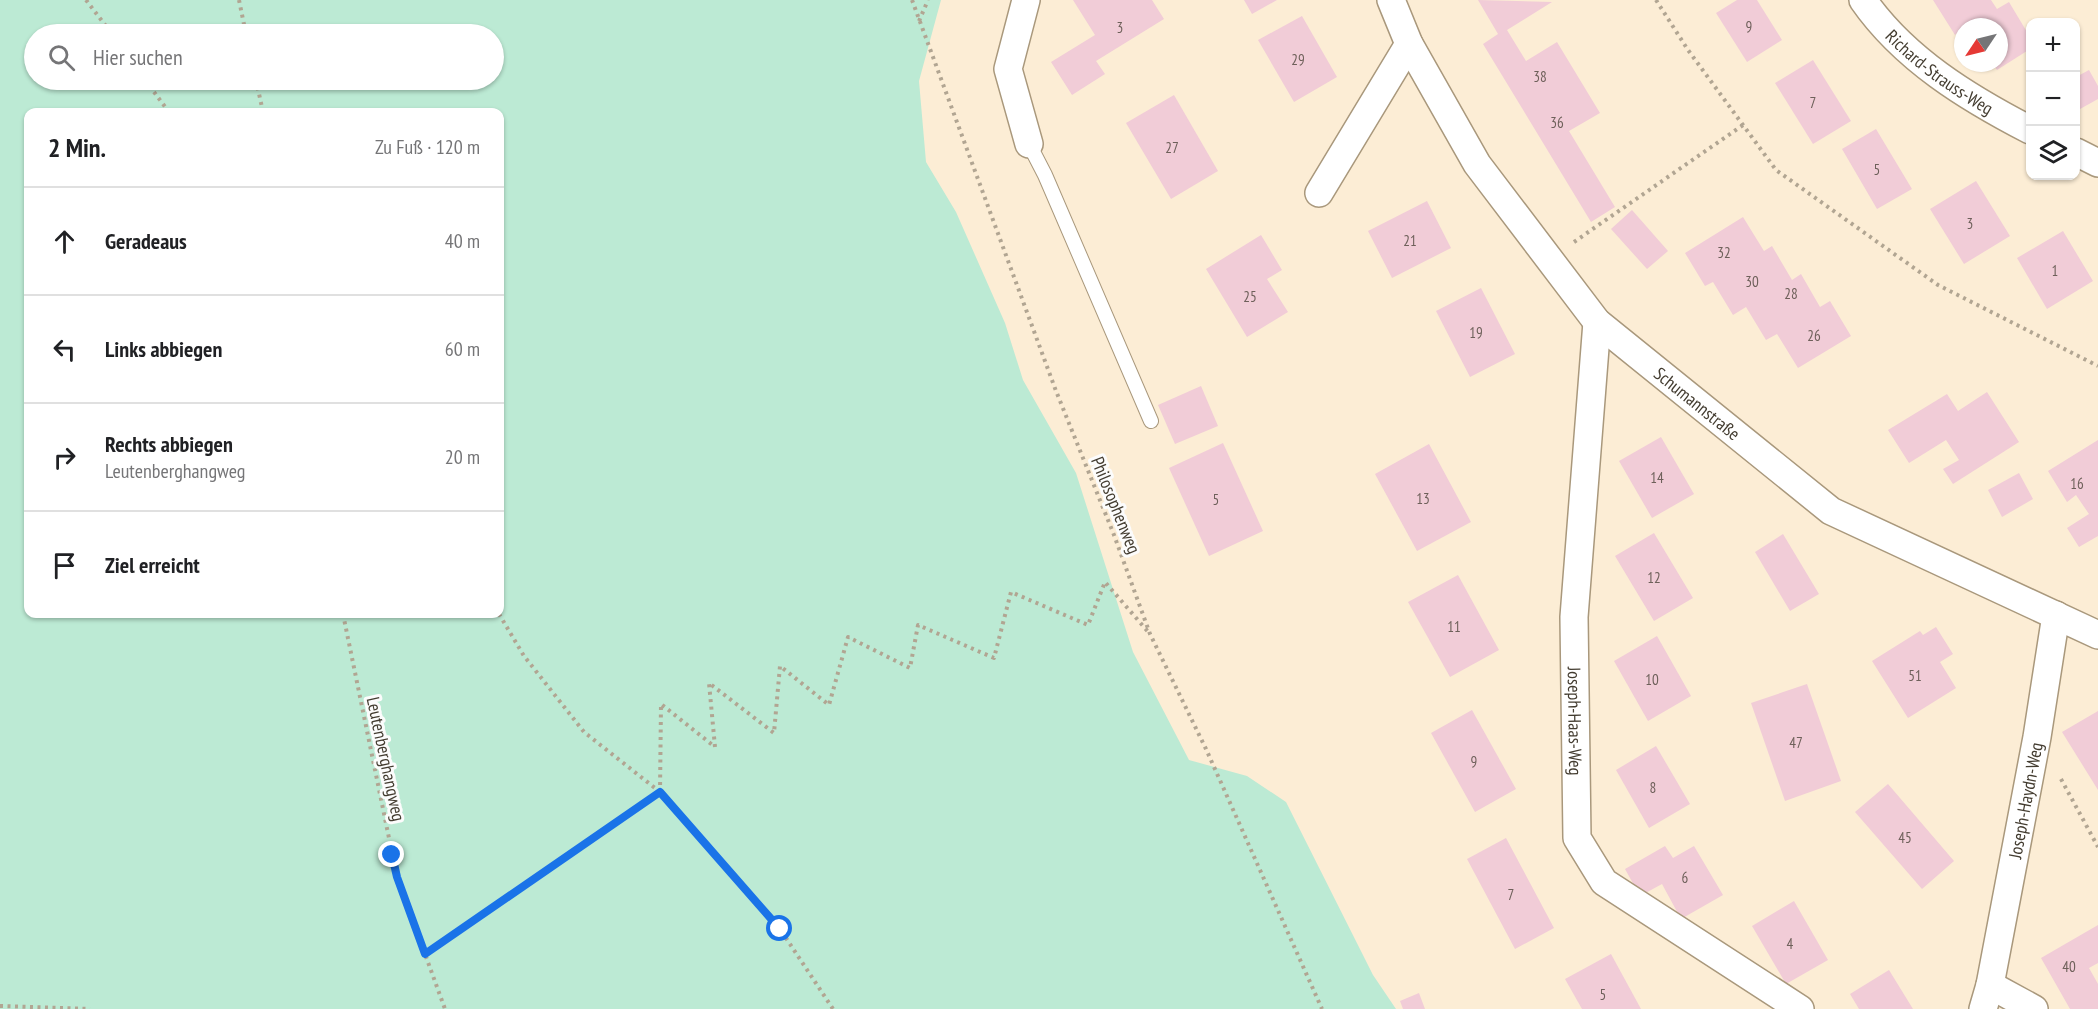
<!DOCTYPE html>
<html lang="de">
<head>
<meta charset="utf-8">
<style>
	:root { --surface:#fff; --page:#f6f6f6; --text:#202124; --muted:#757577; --line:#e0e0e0 }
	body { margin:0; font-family:"PT Sans Narrow",sans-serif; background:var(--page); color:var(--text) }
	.controls { position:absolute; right:18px; top:18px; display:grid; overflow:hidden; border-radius:12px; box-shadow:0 2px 4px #0004 }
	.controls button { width:54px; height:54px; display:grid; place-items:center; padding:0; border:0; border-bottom:2px solid var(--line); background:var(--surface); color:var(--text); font:30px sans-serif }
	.compass { position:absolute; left:1954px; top:18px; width:54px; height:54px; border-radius:50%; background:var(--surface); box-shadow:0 2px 4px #0004; rotate:235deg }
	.stop { position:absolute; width:18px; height:18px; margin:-14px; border:4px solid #1a73e8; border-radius:50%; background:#fff }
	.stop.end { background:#1a73e8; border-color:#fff; box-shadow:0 2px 6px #0008 }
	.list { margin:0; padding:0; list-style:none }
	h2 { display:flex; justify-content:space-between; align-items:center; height:78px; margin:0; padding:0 24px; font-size:26px }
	h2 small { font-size:20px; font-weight:400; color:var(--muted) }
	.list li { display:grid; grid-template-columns:39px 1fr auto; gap:18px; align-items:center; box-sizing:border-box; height:108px; padding:0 24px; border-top:2px solid var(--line) }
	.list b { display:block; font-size:22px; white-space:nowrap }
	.list p { margin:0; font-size:20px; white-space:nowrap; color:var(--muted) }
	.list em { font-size:20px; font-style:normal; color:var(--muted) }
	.icon { flex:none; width:33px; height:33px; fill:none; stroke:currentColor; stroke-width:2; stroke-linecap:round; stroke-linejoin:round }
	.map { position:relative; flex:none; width:2098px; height:1009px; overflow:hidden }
	.search { position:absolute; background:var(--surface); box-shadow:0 2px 4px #0004; left:24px; top:24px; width:480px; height:66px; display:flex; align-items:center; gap:15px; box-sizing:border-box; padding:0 21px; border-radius:33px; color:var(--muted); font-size:22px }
	.panel { position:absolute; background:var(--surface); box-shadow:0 2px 4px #0004; left:24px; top:108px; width:480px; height:510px; border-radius:12px }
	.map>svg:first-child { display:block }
	.green { fill:#bcead4; fill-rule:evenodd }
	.building { fill:#f1ccd7 }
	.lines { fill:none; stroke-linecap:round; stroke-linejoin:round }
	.lane-casing { stroke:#a9987c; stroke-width:16 }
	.street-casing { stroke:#a9987c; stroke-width:30 }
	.path { stroke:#b1a592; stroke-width:4; stroke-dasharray:3 4.5; stroke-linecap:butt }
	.lane { stroke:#fff; stroke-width:14 }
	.street { stroke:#fff; stroke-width:27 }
	.route { stroke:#1a73e8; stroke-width:8 }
	.labels { text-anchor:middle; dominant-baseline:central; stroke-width:6; stroke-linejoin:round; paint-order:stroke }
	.number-label { font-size:15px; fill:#6e605a }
	.street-label { font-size:18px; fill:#433c30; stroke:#fcfcfc }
</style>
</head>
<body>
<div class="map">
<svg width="2098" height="1009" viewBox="0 0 2098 1009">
	<rect width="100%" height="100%" fill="#fcedd5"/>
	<path class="green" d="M0,0H941L919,81L926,162L956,212L1005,323L1023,380L1076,473L1133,652L1189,760L1247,776L1286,802L1373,975L1396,1009H0ZM34,34H494V80H34ZM28,112H500V614H28Z"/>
	<g class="building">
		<path d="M1073,0H1152L1164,19L1096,61L1105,74L1072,95L1051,62L1095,35Z"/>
		<path d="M1244,0H1277L1252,14Z"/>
		<path d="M1478,0L1552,2L1507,30L1526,61L1557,42L1600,113L1569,131L1615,207L1591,222L1483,44L1498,34Z"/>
		<path d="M1737,0H1757L1782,40L1747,62L1716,13Z"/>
		<path d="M1933,0H1991L1997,9L2009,2L2030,37V49L1997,70L1992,63H1999V27H1963L1955,35Z"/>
		<path d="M1302,16L1337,77L1294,102L1258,40Z"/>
		<path d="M1813,60L1851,121L1813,144L1775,83Z"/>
		<path d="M2089,70L2098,86V99L2080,109L2076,101V77Z"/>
		<path d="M1174,95L1218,171L1171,199L1126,123Z"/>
		<path d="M1876,129L1912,189L1877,209L1842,149Z"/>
		<path d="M1976,181L2010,236L1964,264L1930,209Z"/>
		<path d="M1427,201L1451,248L1392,278L1368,231Z"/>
		<path d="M1632,210L1668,251L1647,269L1611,229Z"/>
		<path d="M1743,217L1764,251L1772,246L1792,280L1801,274L1820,307L1830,301L1851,336L1798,368L1777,334L1766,340L1746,307L1733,315L1713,282L1705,286L1685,253Z"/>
		<path d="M2063,231L2093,281L2047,309L2017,258Z"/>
		<path d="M1261,235L1282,270L1267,279L1288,312L1247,337L1206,269Z"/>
		<path d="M1481,288L1515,354L1470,377L1436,311Z"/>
		<path d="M1201,386L1218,426L1175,444L1158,405Z"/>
		<path d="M1987,392L2019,442L1953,484L1943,469L1959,460L1946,440L1909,463L1888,430L1947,394L1958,411Z"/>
		<path d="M1661,437L1694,494L1652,518L1619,461Z"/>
		<path d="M2098,440V536L2079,547L2067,528L2089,514L2076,495L2067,502L2048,471Z"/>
		<path d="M1223,443L1263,531L1209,556L1169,468Z"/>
		<path d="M1429,444L1471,522L1417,551L1375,474Z"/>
		<path d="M2019,473L2033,499L2002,517L1988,490Z"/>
		<path d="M1654,533L1693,598L1654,621L1615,556Z"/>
		<path d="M1783,534L1819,594L1790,611L1755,552Z"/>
		<path d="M1458,575L1499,650L1450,677L1408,602Z"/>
		<path d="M1936,627L1953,654L1940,662L1956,688L1908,718L1872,661L1920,631L1923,635Z"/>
		<path d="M1657,636L1691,696L1648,721L1614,661Z"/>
		<path d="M1807,684L1841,781L1785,801L1751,703Z"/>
		<path d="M1472,710L1516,789L1475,812L1431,733Z"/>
		<path d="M2098,711V790L2062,732Z"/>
		<path d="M1656,746L1690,804L1649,828L1616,770Z"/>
		<path d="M1888,784L1954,861L1922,889L1855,812Z"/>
		<path d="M1506,838L1554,928L1515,949L1467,859Z"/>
		<path d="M1665,846L1673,858L1694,846L1723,895L1681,919L1662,884L1640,896L1625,869Z"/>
		<path d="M1794,901L1828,960L1786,984L1752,926Z"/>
		<path d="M2098,925V963L2089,968L2098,984V1009H2070L2041,958Z"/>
		<path d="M1611,954L1641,1009H1582L1565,979Z"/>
		<path d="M1889,970L1913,1009H1859L1850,994Z"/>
		<path d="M1419,993L1425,1009H1403L1400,1001Z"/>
	</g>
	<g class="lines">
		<g class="lane-casing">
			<path id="lane" d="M1029,144L1045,175L1151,421"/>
		</g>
		<g class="street-casing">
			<g id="street">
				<path d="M1026,0L1008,69L1029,144"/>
				<path id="s1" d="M1391,0L1409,44L1477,164L1597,322L1831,511L2098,635"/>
				<path id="s2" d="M1863,0C1904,59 1968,98 2030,130"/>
				<path d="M2076,152L2098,163"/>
				<path d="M1319,193L1409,44"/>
				<path id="s3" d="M1597,322L1574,617L1577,838L1604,882L1800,1009"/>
				<path d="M1990,985L2034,1009"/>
				<path id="s4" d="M1983,1009L1990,985L2037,737L2056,615"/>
			</g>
		</g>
		<g class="path">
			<path d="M86,0L112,34"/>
			<path d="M239,0L246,34"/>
			<path d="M912,0L1056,391L1114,535L1150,634L1206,749L1322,1009"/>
			<path d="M1656,0L1688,50L1776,170L1938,285L2098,366"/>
			<path d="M919,21L928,0"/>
			<path d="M145,80L169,112"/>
			<path d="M256,80L263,112"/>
			<path d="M1574,242L1743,125"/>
			<path d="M343,614L397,877L445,1009"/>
			<path d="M499,614L524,656L584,732L660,792L780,929L833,1009"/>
			<path d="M2061,779L2098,847"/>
			<path d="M425,954L660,792L661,704L715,747L709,683L774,733L780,666L829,705L848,637L910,668L918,625L994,658L1011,592L1088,625L1105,582L1150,634"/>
			<path d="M0,1006L90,1009"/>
		</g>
		<use href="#lane" class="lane"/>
		<use href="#street" class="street"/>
	</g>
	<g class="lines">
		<path class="route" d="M392,855L397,877L425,954L660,792L780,929"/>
	</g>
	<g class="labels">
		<g class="number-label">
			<text x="1749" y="26">9</text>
			<text x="1120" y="27">3</text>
			<text x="1298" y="59">29</text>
			<text x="1540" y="76">38</text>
			<text x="1813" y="102">7</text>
			<text x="1557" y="122">36</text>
			<text x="1172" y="147">27</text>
			<text x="1877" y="169">5</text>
			<text x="1970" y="223">3</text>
			<text x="1410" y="240">21</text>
			<text x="1724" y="252">32</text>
			<text x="2055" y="270">1</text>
			<text x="1752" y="281">30</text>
			<text x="1791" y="293">28</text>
			<text x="1250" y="296">25</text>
			<text x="1476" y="332">19</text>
			<text x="1814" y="335">26</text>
			<text x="1657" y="477">14</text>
			<text x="2077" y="483">16</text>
			<text x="1423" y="498">13</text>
			<text x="1216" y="499">5</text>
			<text x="1654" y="577">12</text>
			<text x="1454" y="626">11</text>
			<text x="1915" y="675">51</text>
			<text x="1652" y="679">10</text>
			<text x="1796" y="742">47</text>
			<text x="1474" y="761">9</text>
			<text x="1653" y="787">8</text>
			<text x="1905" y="837">45</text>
			<text x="1685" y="877">6</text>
			<text x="1511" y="894">7</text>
			<text x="1790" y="943">4</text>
			<text x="2069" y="966">40</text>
			<text x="1603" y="994">5</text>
		</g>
		<g class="street-label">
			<text stroke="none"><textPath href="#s2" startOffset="106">Richard-Strauss-Weg</textPath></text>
			<text stroke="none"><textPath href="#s1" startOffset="513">Schumannstraße</textPath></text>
			<text transform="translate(1116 505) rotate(68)">Philosophenweg</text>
			<text stroke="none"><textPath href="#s3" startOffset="400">Joseph-Haas-Weg</textPath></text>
			<text transform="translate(386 759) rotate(78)">Leutenberghangweg</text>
			<text stroke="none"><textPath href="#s4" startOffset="213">Joseph-Haydn-Weg</textPath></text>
		</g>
	</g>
</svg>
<div class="controls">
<button>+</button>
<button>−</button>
<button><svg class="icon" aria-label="layers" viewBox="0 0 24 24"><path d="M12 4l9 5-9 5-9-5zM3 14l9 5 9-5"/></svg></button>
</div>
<svg class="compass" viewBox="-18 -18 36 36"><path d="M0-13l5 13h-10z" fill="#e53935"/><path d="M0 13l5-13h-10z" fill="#757577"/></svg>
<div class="stop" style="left:780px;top:929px"></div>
<div class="stop end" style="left:392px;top:855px"></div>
<div class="search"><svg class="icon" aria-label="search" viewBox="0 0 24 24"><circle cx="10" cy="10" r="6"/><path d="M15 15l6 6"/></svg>Hier suchen</div>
<section class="panel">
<h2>2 Min.<small>Zu Fuß · 120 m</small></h2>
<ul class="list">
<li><svg class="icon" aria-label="ahead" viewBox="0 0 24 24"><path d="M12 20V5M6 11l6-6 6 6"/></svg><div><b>Geradeaus</b></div><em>40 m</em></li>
<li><svg class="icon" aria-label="left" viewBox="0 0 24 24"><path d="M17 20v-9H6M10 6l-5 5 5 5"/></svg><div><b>Links abbiegen</b></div><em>60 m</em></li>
<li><svg class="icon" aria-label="right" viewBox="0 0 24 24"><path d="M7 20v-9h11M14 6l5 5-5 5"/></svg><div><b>Rechts abbiegen</b><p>Leutenberghangweg</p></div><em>20 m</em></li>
<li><svg class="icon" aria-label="arrive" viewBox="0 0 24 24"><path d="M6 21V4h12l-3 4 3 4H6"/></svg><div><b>Ziel erreicht</b></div></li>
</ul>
</section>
</div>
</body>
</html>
